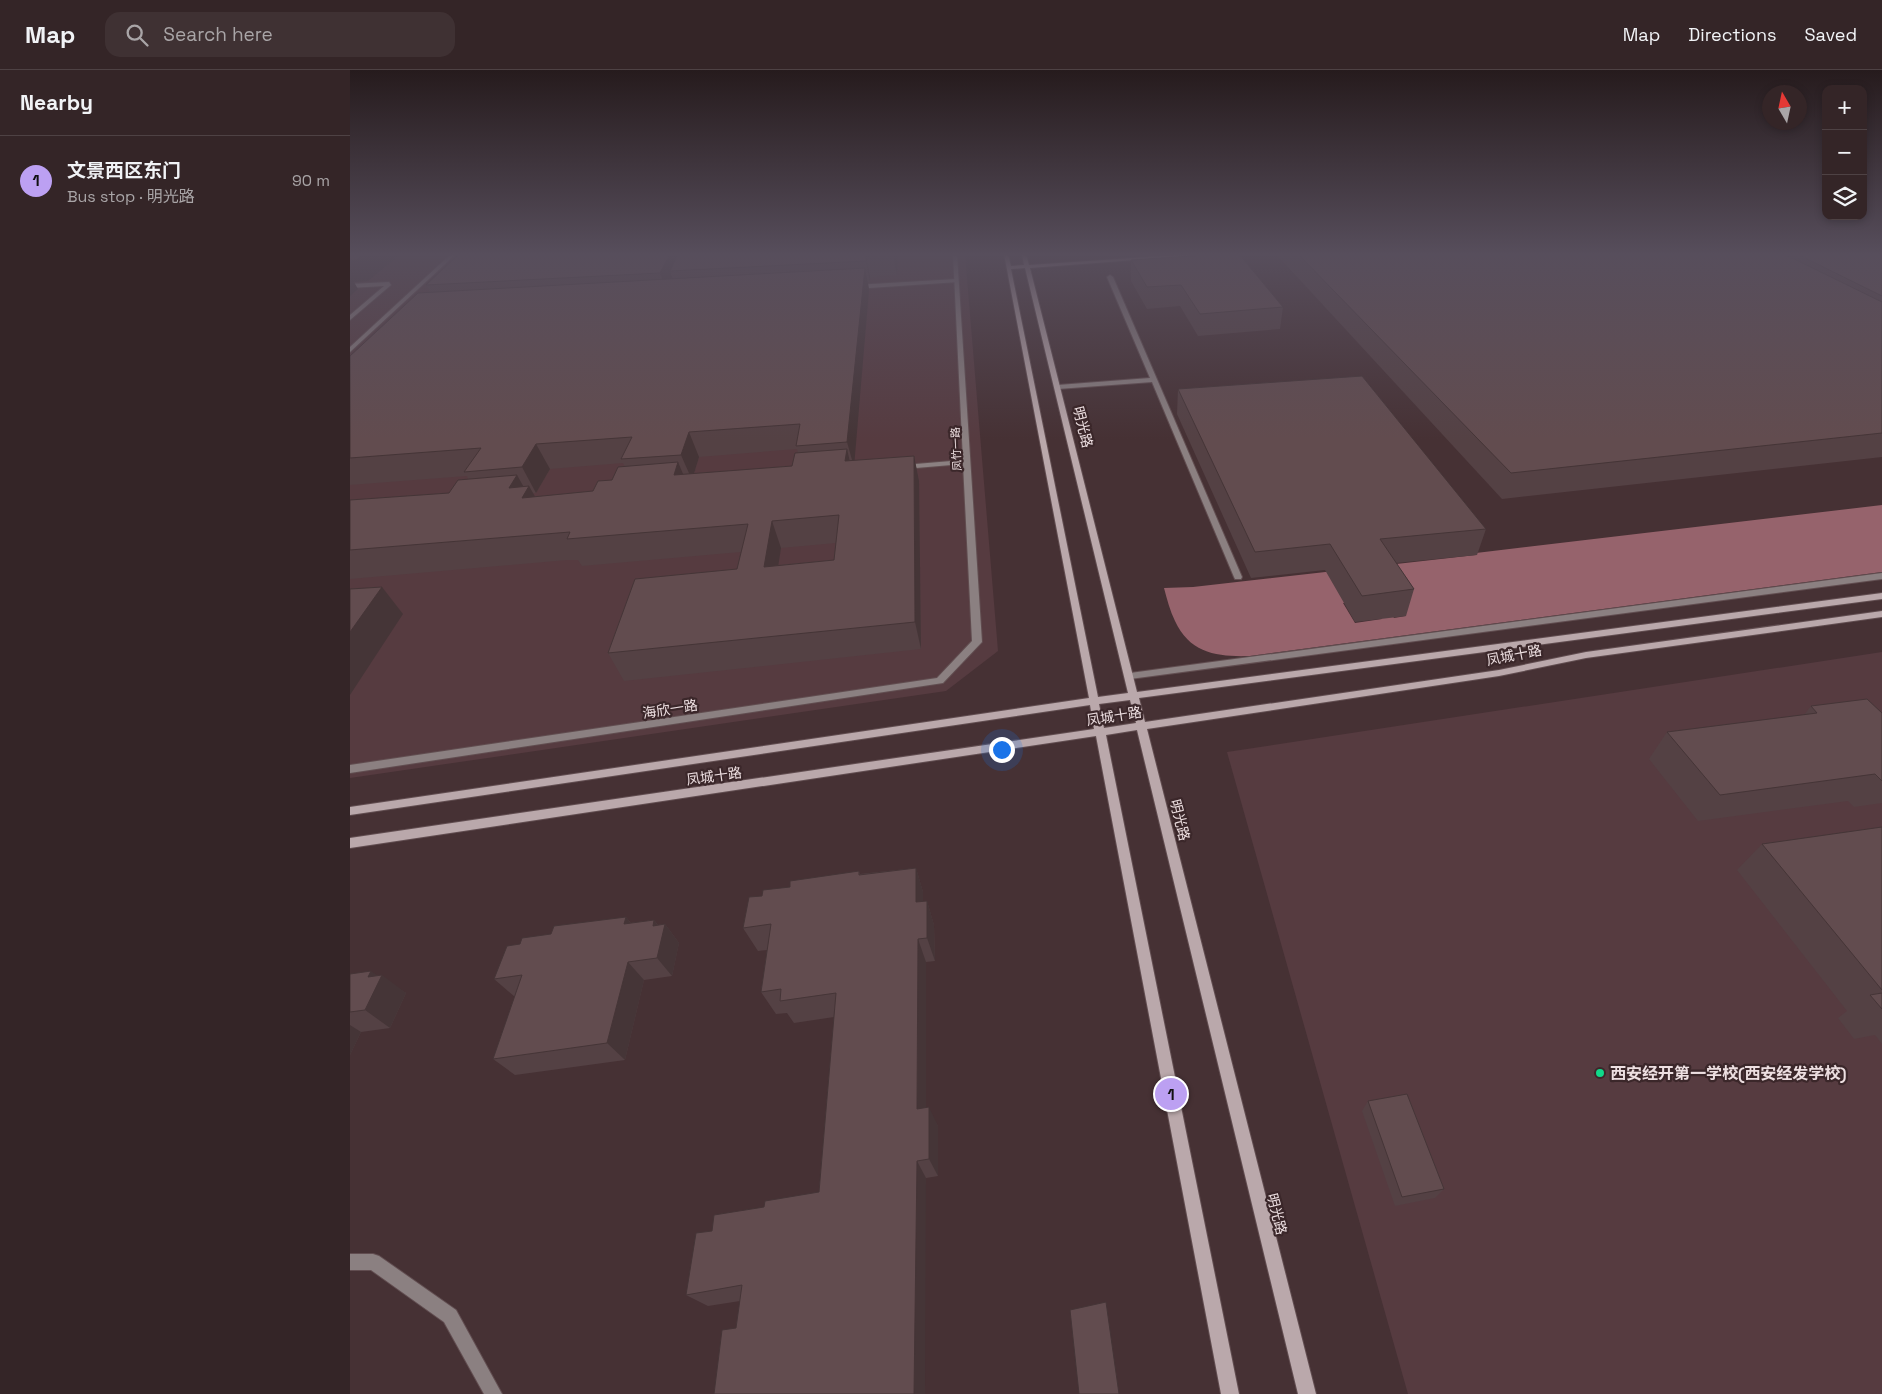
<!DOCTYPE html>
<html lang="en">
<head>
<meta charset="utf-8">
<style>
	:root { --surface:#342527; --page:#3f3133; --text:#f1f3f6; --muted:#a9a5a7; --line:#4e4244; --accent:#bca0f2 }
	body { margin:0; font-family:"Space Grotesk","Noto Sans SC",sans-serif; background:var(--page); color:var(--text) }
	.controls { position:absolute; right:15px; top:15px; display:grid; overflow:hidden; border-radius:10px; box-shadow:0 2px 8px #0003 }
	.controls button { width:45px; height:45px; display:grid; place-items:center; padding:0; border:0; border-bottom:1px solid var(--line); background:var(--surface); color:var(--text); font:25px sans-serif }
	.compass { position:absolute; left:1412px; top:15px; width:45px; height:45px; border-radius:50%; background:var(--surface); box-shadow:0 2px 8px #0003; rotate:351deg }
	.you { position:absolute; left:651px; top:679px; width:18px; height:18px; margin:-12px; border:4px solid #fff; border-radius:50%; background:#1a73e8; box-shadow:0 0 0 8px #1a73e833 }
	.badge { display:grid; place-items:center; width:32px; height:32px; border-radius:50%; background:var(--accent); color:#111; font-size:16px; font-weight:700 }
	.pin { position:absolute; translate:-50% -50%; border:2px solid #fff; box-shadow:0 1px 5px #0006 }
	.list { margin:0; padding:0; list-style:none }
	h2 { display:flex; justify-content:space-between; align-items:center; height:65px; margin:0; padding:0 20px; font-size:21px }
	h2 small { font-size:16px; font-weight:400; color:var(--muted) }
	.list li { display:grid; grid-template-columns:32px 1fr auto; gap:15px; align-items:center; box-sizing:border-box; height:90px; padding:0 20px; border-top:1px solid var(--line) }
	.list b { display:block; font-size:19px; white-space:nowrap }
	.list p { margin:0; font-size:16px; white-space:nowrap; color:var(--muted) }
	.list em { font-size:16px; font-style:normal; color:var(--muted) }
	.icon { flex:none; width:28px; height:28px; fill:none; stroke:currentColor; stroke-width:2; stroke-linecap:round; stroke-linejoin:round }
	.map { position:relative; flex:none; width:1532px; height:1324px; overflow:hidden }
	header { display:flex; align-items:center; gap:30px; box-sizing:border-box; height:70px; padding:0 25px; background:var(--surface); border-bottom:1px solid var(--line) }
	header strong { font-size:24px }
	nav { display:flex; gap:28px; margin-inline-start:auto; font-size:18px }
	.search { width:350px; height:45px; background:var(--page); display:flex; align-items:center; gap:12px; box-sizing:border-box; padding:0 18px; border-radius:15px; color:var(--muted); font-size:19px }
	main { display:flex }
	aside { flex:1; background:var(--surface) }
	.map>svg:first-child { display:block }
	.built { fill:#563b40 }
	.forest { fill:#96636c; fill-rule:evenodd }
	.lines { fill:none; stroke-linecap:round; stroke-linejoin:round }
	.lane-casing { stroke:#614d50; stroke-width:2 }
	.street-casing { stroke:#614d50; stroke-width:2 }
	.secondary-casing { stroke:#614d50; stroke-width:2 }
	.lane { fill:#8b8081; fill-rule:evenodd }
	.street { fill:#8b8081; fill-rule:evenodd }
	.secondary { fill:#baa8ab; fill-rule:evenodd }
	.wall { fill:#544144; fill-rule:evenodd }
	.shaded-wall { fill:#453537 }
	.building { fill:#624c4f; stroke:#453537; fill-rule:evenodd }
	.poi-dot { fill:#10d98a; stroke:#3b272a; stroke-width:2 }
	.labels { text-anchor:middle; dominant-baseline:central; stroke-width:4.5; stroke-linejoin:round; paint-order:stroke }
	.far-street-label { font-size:11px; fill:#eddfe1; stroke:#3b272a }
	.street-label { font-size:14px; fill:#eddfe1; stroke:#3b272a }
	.near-poi-label { font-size:16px; font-weight:bold; fill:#eddfe1; stroke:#3b272a; text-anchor:start }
</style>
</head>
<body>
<header>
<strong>Map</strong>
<div class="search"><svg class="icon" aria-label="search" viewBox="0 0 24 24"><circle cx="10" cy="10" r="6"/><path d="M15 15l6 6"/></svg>Search here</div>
<nav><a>Map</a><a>Directions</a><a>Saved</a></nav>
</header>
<main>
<aside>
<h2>Nearby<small></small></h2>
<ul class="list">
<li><span class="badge">1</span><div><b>文景西区东门</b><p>Bus stop · 明光路</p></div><em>90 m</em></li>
</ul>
</aside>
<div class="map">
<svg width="1532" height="1324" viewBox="0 0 1532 1324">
	<rect width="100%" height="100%" fill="#463134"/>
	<g class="built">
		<path d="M0,184H615L648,581L596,621L0,708Z"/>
		<path d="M1532,582V1324H1058L877,682Z"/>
	</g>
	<path class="forest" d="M1532,435V502L900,586C869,587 840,584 825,551C820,541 817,529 814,518L843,517L1126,485V483ZM1044,528L1056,546L1044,548L1033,529ZM1020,529L1032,549L1005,553L993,533Z"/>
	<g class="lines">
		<g class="lane-casing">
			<g id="lane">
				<path d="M760,205L763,207L892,507L891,509H885L884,507L802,312L708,319L705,317L708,315L800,308L757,207Z"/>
				<path d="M606,209L608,212L505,219L502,217L505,215Z"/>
				<path d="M39,212L41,215L0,250V245L34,216L0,218V214Z"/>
				<path d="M0,1184H23L29,1186L106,1240L152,1324H134L94,1252L21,1200H0Z"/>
			</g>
		</g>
		<g class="street-casing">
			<g id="street">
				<path d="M101,184H106L0,282V277Z"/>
				<path d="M603,184H607L632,572L593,613L0,703V695L587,608L622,571L613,394L554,399L550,397L554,395L613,390Z"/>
				<path d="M1532,503V509L780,609L775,606L780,603Z"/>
			</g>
		</g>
		<g class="secondary-casing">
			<path id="secondary" d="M654,184H658L661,196L674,195L672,184H676L679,195L841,184H864L680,198L787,622L1532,523V529L789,628L795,652L1149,600L1236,582L1532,541V547L1236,588L1149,606L797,659L966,1324H948L787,660L756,665L889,1324H871L746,666L0,778V768L744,659L740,635L0,745V737L739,628ZM675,198L778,623L748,627L661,199ZM780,630L786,653L754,658L749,634Z"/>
		</g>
		<use href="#lane" class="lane"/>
		<use href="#street" class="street"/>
		<use href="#secondary" class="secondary"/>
	</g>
	<g class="wall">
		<path d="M109,184H548L547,205L520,207V212H518L519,220L504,391L564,386L569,411L571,579L274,611L258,583L387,499L391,482L232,496L228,490H217L0,509V430L99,423L118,409L117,406L0,415V286L80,222L76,215ZM447,379L448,383L442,396L344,404L349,387ZM273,393L275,397L262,410L243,421L185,427L183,423H186L200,399ZM486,473L484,490L428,495L431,478Z"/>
		<path d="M926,184H1532V387L1152,429Z"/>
		<path d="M781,190L933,237L930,259L848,266L830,236L797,239L781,211Z"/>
		<path d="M828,319L1136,459L1127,485L1046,493L1064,519L1056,546L1005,552L975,500L901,508L827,344Z"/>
		<path d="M1461,636L1532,643V733L1504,737L1498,731L1348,751L1299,689L1317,662L1454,645Z"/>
		<path d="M1532,757V974L1525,965L1504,969L1488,948L1497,941L1387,800L1412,774Z"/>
		<path d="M566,798L573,822V831H577L584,855L585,891L576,892V1038L588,1056V1106L576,1108L386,1258L390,1231L358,1236L336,1225L362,1161L414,1137L469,1122L484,947L444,953L437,943L426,944L411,922L417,880L408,881L393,858L412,826L440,817L509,801L510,804Z"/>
		<path d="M276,847L281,853L304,850L308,855L315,854L329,873L322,906L294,910L275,990L165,1005L143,989L165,927L144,909L170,874L201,864Z"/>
		<path d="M0,904L27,905L56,923L40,958L11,962L0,985Z"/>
		<path d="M1018,1031L1094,1119L1085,1128L1045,1136L1012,1041Z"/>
	</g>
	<g class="shaded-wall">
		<path d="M13,184H51L18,211L4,212L8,219L0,226V190Z"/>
		<path d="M320,184H336L320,201L324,213L318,224L310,203Z"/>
		<path d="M543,184H548L547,205Z"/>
		<path d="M516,186L520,207V212L516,191Z"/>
		<path d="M515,198L519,220L504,397L497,372Z"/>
		<path d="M339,362L349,387L342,410L331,385Z"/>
		<path d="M186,374L200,399L186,423L172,397Z"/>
		<path d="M497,379L503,405L495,391Z"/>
		<path d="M564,386L569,411L571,579L565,552Z"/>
		<path d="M328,392L339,418L324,405Z"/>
		<path d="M167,405L176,421L179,416L194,442L159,418Z"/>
		<path d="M422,451L431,478L424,523L414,497Z"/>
		<path d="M32,517L53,544L0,625V562Z"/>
		<path d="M566,798L573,822V856L566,832Z"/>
		<path d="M577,831L584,855L585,891L577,868Z"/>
		<path d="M276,847L291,866L274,854Z"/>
		<path d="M304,850L313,862L315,854L329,873L322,906L307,888L303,856Z"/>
		<path d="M568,869L576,892V1058L567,1039Z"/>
		<path d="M278,892L294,910L275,990L257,973Z"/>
		<path d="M21,901L31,908L32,905L56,923L40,958L15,940L18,907Z"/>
		<path d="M0,955L11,962L0,985Z"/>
		<path d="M579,1037L588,1056V1106L579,1089Z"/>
		<path d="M567,1091L576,1108L575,1324H564Z"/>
	</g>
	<g class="building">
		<path d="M0,184H13L6,190H0Z"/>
		<path d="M109,184H320L310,203L76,215Z"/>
		<path d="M328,184H543L516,186V191L320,201Z"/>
		<path d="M872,184H889L933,237L850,244L831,215L797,217L781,190Z"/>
		<path d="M948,184H1434L1532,232V363L1161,403Z"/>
		<path d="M1447,184H1532V226Z"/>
		<path d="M515,198L497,372L446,376L450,354L339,362L331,385L271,389L282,367L186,374L172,397L114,402L131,378L0,388V286L68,223Z"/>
		<path d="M1012,306L1136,459L1030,469L1064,519L1012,526L980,474L905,482L828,319Z"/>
		<path d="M497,379L495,391L564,386L565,552L258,583L285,509L387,499L398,454L217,469L220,462L0,480V430L99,423L108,410L167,405L159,418L179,416L172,428L243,421L248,411L262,410L268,397L328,392L324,405L442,396L445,383ZM489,445L484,490L414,497L422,451Z"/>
		<path d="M32,517L0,562V519Z"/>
		<path d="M1517,629L1532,643V711L1525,704L1370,725L1317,662L1467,643L1461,636Z"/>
		<path d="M1532,757V920L1412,774Z"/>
		<path d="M566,798V832L577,831V868L568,869L567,1039L579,1037V1089L567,1091L564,1324H364L372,1260L386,1258L392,1215L336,1225L346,1163L362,1161L364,1145L414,1137L415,1131L469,1122L486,923L430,931L431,919L411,922L421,854L393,858L399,827L412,826L413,820L440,817V811L509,801V805Z"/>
		<path d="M276,847L274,854L304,850L303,856L315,854L307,888L278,892L257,973L143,989L172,905L144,909L157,876L170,874L172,868L201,864L204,856Z"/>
		<path d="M21,901L18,907L32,905L15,940L0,942V904Z"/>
		<path d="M1532,923V939L1520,925Z"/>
		<path d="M1057,1024L1094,1119L1052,1127L1018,1031Z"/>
		<path d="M756,1232L769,1324H729L720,1240Z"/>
	</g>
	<linearGradient id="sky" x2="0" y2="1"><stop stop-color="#261b1d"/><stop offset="0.5" stop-color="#574e5c"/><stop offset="1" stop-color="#574e5c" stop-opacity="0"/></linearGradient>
	<rect width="1532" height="369" fill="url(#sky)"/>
	<circle class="poi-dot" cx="1250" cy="1003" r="5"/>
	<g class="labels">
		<g class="far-street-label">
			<text transform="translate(606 379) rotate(-93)">凤竹一路</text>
		</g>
		<g class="street-label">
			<text transform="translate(733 357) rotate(76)">明光路</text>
			<text transform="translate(1164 585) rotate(-11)">凤城十路</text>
			<text transform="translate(320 639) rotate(-9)">海欣一路</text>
			<text transform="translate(764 646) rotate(-9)">凤城十路</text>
			<text transform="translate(364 706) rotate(-8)">凤城十路</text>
			<text transform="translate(830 750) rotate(76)">明光路</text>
			<text transform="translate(927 1144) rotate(76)">明光路</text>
		</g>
		<g class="near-poi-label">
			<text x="1260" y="1003">西安经开第一学校(西安经发学校)</text>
		</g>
	</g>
</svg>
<div class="controls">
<button>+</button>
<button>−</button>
<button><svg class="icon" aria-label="layers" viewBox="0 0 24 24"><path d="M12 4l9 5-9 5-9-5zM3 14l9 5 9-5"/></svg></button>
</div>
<svg class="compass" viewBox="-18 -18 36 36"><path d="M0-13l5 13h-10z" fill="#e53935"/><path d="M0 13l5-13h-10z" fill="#a9a5a7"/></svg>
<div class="you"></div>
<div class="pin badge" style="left:821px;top:1024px">1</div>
</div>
</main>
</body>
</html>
